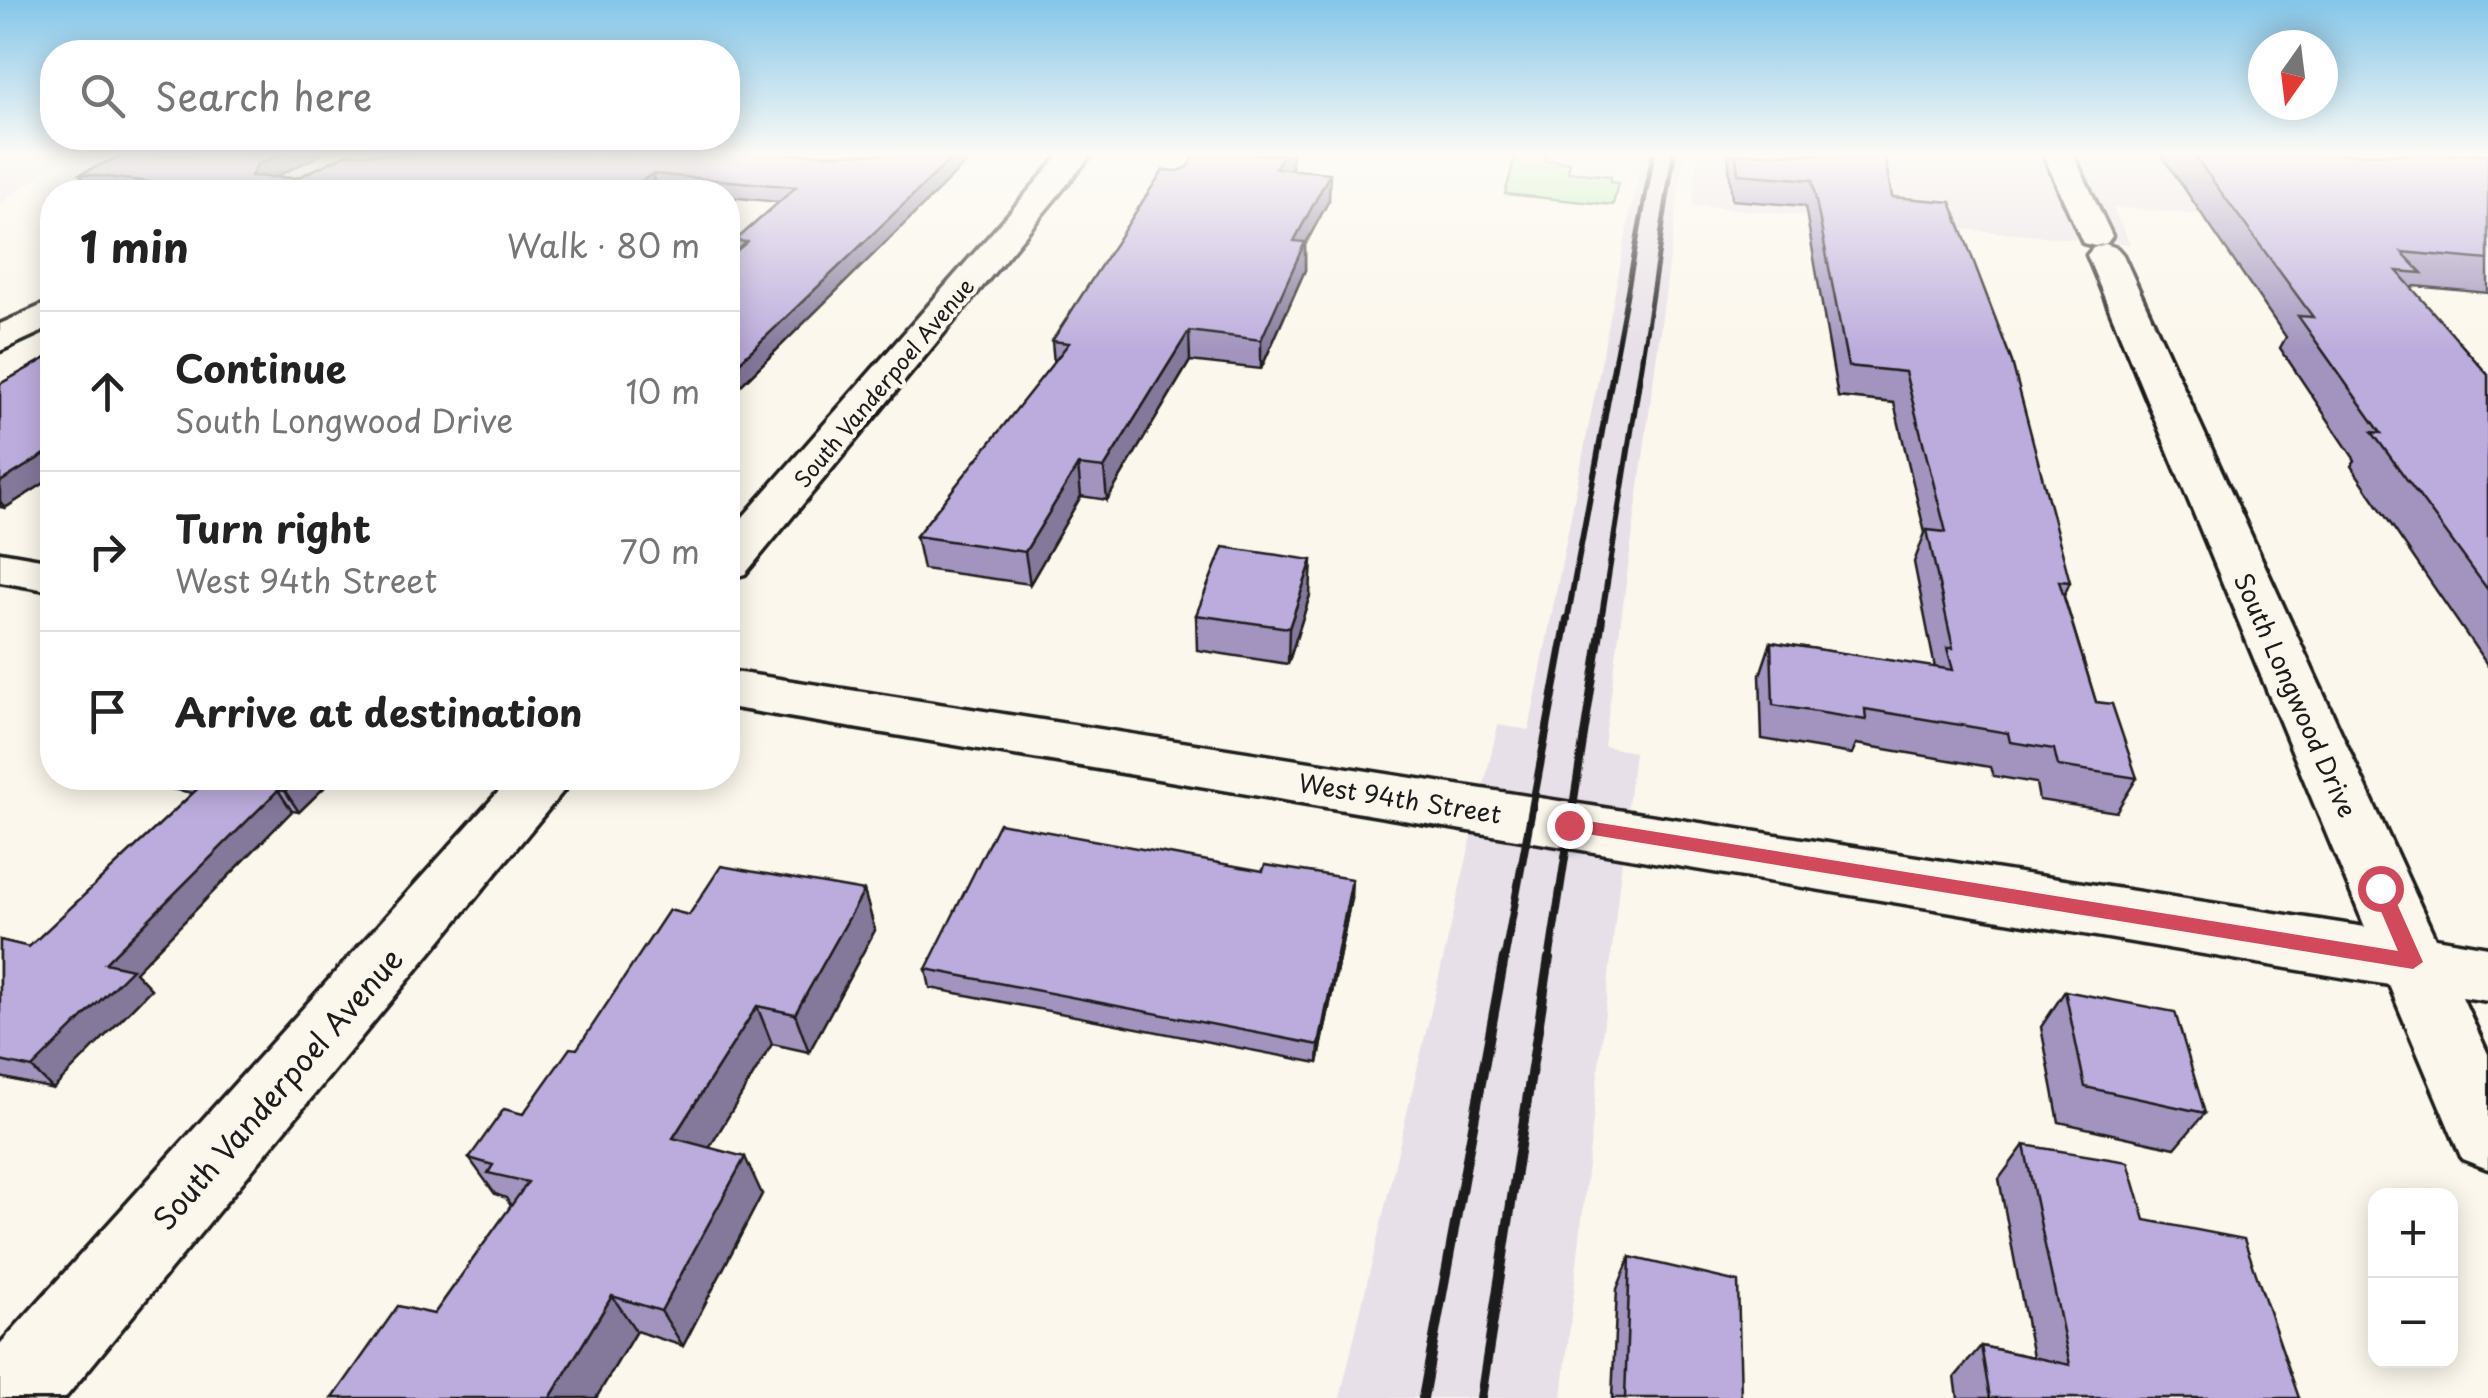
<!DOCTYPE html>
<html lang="en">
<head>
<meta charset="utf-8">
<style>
	:root { --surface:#fff; --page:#f2f2f2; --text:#222; --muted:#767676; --line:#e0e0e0 }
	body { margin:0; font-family:"Playpen Sans",sans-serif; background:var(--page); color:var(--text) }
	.controls { position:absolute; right:30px; bottom:30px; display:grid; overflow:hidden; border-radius:20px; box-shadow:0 5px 25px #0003 }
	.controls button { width:90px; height:90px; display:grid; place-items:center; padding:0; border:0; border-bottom:2px solid var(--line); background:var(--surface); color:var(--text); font:50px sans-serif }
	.compass { position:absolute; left:2248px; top:30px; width:90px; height:90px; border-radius:50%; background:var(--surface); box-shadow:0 5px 25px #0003; rotate:194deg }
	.stop { position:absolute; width:30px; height:30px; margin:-22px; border:8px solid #d1495b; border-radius:50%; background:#fff }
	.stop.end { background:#d1495b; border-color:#fff; box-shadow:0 2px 10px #0008 }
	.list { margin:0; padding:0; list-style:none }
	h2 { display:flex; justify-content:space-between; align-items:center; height:130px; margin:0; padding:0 40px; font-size:42px }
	h2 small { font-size:32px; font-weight:400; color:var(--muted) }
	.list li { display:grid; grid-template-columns:65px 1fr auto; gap:30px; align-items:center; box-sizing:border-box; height:160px; padding:0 40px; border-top:2px solid var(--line) }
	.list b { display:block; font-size:38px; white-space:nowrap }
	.list p { margin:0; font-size:32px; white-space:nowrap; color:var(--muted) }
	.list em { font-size:32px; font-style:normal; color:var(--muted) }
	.icon { flex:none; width:55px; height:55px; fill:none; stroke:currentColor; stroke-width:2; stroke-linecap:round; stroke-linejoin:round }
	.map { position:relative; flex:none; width:2488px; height:1398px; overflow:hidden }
	.search { position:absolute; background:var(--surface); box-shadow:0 5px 25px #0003; left:40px; top:40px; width:700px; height:110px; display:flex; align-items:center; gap:25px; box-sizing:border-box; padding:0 35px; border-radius:40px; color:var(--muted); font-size:38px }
	.panel { position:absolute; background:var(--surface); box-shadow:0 5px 25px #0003; left:40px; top:180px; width:700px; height:610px; border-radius:40px }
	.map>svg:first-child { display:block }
	.built { fill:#e8e0e8 }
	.green { fill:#b6efb2; stroke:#698667; stroke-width:2.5 }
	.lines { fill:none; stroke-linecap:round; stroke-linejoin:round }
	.street-casing { stroke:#1c1c1c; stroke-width:7 }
	.street { fill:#fbf7ec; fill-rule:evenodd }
	.rail-far3 { stroke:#1c1c1c; stroke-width:5 }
	.rail-far2 { stroke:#1c1c1c; stroke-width:6 }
	.rail-far1 { stroke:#1c1c1c; stroke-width:8 }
	.rail { stroke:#1c1c1c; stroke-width:10 }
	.wall { fill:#a294be; stroke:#1c1c1c; stroke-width:2.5 }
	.shaded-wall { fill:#84789b; stroke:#1c1c1c; stroke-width:2.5 }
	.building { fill:#bcacdd; stroke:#1c1c1c; stroke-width:2.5 }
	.route { fill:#d1495b }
	.labels { text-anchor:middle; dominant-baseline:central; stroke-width:8; stroke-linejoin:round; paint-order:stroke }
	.far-street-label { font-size:22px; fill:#1c1c1c; stroke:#fbf7ec }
	.street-label { font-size:25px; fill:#1c1c1c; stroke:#fbf7ec }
	.near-street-label { font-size:30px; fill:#1c1c1c; stroke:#fbf7ec }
</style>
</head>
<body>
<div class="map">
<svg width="2488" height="1398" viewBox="0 0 2488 1398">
	<rect width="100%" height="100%" fill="#fbf7ec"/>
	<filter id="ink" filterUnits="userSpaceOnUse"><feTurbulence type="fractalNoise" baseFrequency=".01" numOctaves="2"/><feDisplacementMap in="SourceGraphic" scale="20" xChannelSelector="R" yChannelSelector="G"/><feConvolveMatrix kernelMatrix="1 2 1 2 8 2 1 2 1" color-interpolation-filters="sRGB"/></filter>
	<g filter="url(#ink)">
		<g class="built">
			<path d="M0,154H69L0,204Z"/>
			<path d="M1642,154H1684L1604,746L1634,752L1562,1398H1340L1498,725L1529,730Z"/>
			<path d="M1698,154H2241L2476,238L2113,207L2130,244L1692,205Z"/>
		</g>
		<path class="green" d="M1516,154H1547L1545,160L1570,162L1568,172L1611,176V182L1618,183L1613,205L1505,194Z"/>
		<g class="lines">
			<g class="street-casing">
				<g id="street">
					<path d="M1061,154H1092L745,574L728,579V534Z"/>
					<path d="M2043,154H2073L2112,236L2107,243L2095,246L2083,243Z"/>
					<path d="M2105,244L2117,248L2123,255L2435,938L2488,947V1001L2462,997L2488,1054V1169L2462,1159L2389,985L728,707V671L2365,927L2087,255L2093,248Z"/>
					<path d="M52,301V327L0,351V324Z"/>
					<path d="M0,552L52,561V591L0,582Z"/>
					<path d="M511,778H574L65,1398H0V1344Z"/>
				</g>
			</g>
			<use href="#street" class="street"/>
			<g class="rail-far3">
				<path d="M1615,358L1653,154"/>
				<path d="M1642,358L1674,154"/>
			</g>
			<g class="rail-far2">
				<path d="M1567,621L1616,356"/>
				<path d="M1601,621L1643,356"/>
			</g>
			<g class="rail-far1">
				<path d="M1504,961L1567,619"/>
				<path d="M1549,961L1602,619"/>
			</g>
			<g class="rail">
				<path d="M1423,1398L1504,958"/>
				<path d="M1481,1398L1549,958"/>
			</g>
		</g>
		<g class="wall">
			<path d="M125,154H322L274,177L297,178L975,154L728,398V258L738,250L735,241L779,202L728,197V192H677L657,191L655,192H102L90,191L80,174Z"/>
			<path d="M1728,154H1884L1892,197L2070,582L2064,596L2096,702L2137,778L2116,812L2039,800L2036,783L1993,776L1990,767L1856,744L1852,754L1762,739L1760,675L1771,642L1935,668L1914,562L1925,533L1894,403L1838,397L1805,206L1732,200Z"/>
			<path d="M2163,154H2488V293L2414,286L2412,289L2488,375V666L2351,466L2355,460L2280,348L2286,337L2162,156Z"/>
			<path d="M1188,167H1292L1291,169L1329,200L1305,245V270L1261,369L1190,361L1107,500L1081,496L1030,584L923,569L916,536L1054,363L1052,341L1179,171Z"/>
			<path d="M52,355V478L5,508L0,507V384Z"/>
			<path d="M1310,595L1288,664L1197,650L1196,615Z"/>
			<path d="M112,778H334L299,812L292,811L135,972L151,989L53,1089L0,1077V940L29,947L193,793Z"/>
			<path d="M864,891L875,930L809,1052L772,1044L709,1148L762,1194L683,1346L636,1331L596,1398H333L434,1314L511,1206L506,1198L495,1194L469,1158L523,1114L689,915Z"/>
			<path d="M1351,898L1318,1063L930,988L926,969Z"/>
			<path d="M2065,991L2205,1113L2175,1148L2059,1122L2041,1027Z"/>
			<path d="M2024,1145L2145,1220L2299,1398H1958L1955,1377L1981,1346L2033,1357L1999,1179Z"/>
			<path d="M1630,1257L1741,1398H1612L1617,1289Z"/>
		</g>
		<g class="shaded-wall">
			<path d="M281,154H322L265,182L251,176L257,165Z"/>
			<path d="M956,154H975L728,398V373Z"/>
			<path d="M1284,154H1292V167L1275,194V168Z"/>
			<path d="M1330,173L1329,200L1305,245V270L1261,369V340L1294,241Z"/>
			<path d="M652,174L657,191L655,192H626Z"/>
			<path d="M1189,331L1190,361L1107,500L1104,468Z"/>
			<path d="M45,454L52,465V478L5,508L0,501V482Z"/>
			<path d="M1078,465L1081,496L1030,584L1025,552Z"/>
			<path d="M1312,560L1310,595L1288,664L1289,628Z"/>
			<path d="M299,778H334L299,812L285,791Z"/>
			<path d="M278,790L292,811L135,972L151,989L53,1089L32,1068L105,963Z"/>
			<path d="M1352,879L1351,898L1318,1063L1319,1045Z"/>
			<path d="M864,891L875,930L809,1052L795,1014Z"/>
			<path d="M757,1006L772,1044L693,1175L673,1138Z"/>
			<path d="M745,1157L762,1194L683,1346L661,1311Z"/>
			<path d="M612,1296L636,1331L596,1398H550Z"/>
		</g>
		<g class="building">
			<path d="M125,154H281L257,165L251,176L297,178L347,154H956L728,373V258L747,242L735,241L796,187L652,174L626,192H240L80,174Z"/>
			<path d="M1196,154H1284L1275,168L1330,173L1294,241L1305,242L1261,340L1189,331L1104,468L1078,465L1025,552L916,536L1069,343L1052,341L1163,170L1179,171L1188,167Z"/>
			<path d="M1736,154H1884L1892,197L1951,202L2012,362L2070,582L2059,581L2096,702L2112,704L2137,778L2058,766L2054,749L2010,742L2008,733L1865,709L1866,720L1773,705L1771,642L1953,670L1947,648H1953L1927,530L1946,532L1905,372L1848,366L1812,180L1738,174Z"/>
			<path d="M2193,154H2488V260L2402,252L2422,273L2397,271L2488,375V590L2372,432L2381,433L2298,316L2313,317Z"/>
			<path d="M52,355V455L45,454L0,482V384Z"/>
			<path d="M1223,547L1312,560L1289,628L1196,615Z"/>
			<path d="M209,778H299L285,791L278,790L105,963L132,969L32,1068L0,1061V940L29,947Z"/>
			<path d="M999,823L1263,871L1265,865L1352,879L1319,1045L926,969Z"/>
			<path d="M721,866L864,891L795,1014L757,1006L673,1138L745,1157L661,1311L612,1296L550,1398H333L398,1306L434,1314L528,1182L488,1173L493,1165L469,1158L504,1109L523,1114L570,1048L577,1049L669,910L689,915Z"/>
			<path d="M2065,991L2175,1012L2205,1113L2085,1087Z"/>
			<path d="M2024,1145L2128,1162L2145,1220L2244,1239L2299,1398H1990L1981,1346L2070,1365Z"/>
			<path d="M1630,1257L1738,1282L1741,1398H1625Z"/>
		</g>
	</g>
	<linearGradient id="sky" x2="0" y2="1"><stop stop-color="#84c6e9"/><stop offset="0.44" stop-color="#fdfbf6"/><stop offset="1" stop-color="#fdfbf6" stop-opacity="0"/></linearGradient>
	<rect width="2488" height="350" fill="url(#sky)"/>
	<path class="route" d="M1569,818L2398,951L2371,888L2380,881L2390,888L2423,962L2413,969L1569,831L1560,825Z"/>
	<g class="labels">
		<g class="far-street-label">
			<text transform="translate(883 382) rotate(-50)">South Vanderpoel Avenue</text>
		</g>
		<g class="street-label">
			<text transform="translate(2296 695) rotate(66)">South Longwood Drive</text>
			<text transform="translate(1400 798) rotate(9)">West 94th Street</text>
		</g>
		<g class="near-street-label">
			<text transform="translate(277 1088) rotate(-49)">South Vanderpoel Avenue</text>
		</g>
	</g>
</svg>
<div class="controls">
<button>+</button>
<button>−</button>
</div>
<svg class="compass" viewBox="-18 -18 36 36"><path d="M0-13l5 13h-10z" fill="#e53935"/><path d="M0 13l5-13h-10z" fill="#767676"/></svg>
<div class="stop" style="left:2380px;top:888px"></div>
<div class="stop end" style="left:1569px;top:825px"></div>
<div class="search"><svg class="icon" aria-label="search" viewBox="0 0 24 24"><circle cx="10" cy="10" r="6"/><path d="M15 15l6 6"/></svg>Search here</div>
<section class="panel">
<h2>1 min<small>Walk · 80 m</small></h2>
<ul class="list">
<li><svg class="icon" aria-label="ahead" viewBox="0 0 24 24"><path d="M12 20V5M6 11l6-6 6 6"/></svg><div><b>Continue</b><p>South Longwood Drive</p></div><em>10 m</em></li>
<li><svg class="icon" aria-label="right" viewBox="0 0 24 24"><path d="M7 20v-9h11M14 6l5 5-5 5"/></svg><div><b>Turn right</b><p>West 94th Street</p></div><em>70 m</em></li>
<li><svg class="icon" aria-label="arrive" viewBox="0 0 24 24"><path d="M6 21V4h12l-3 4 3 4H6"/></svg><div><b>Arrive at destination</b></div></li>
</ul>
</section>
</div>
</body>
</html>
